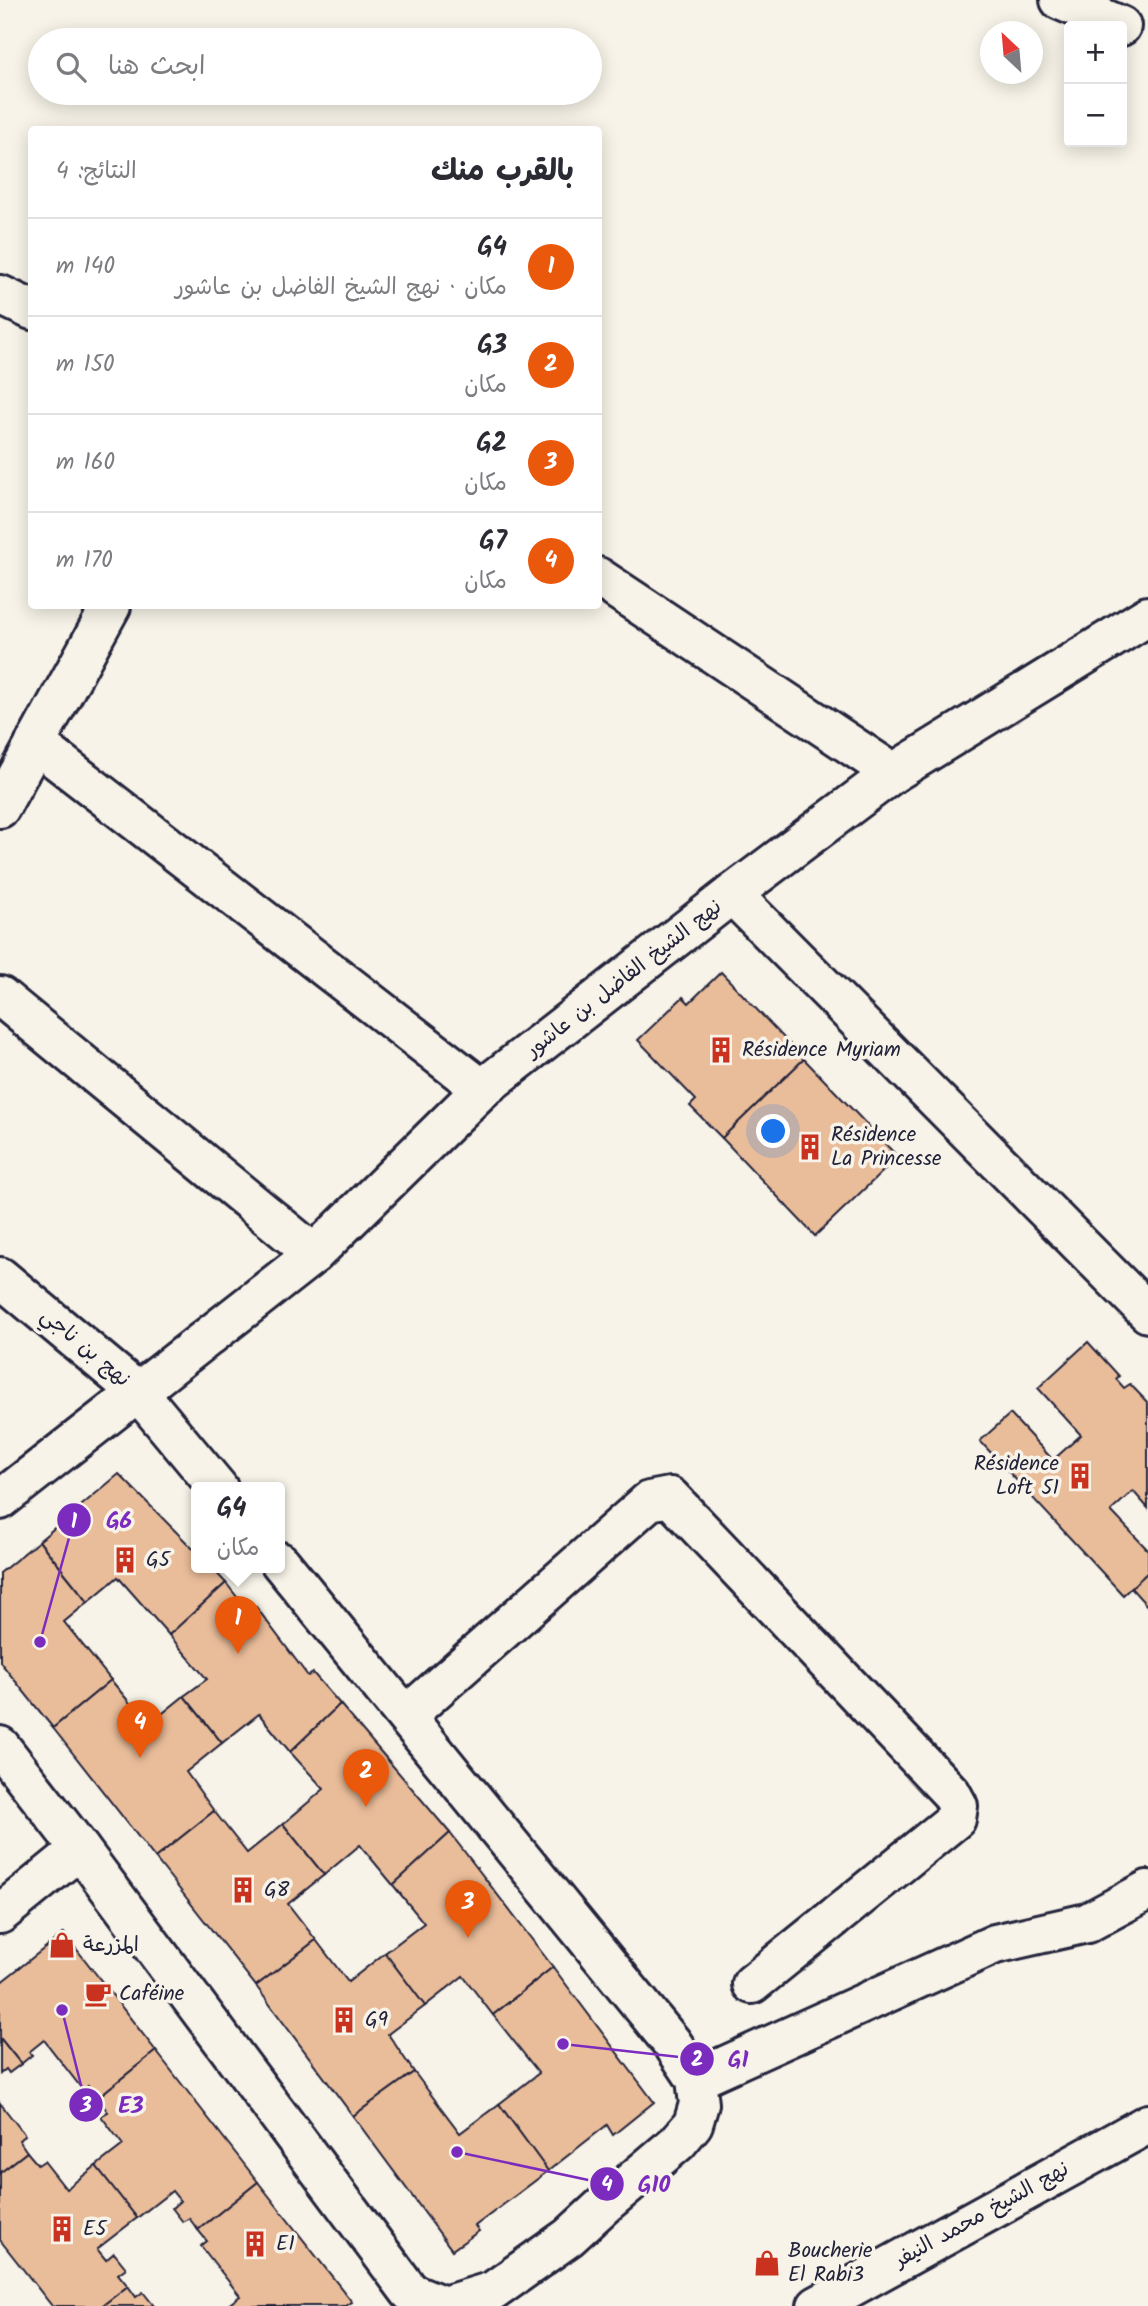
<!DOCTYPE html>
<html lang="ar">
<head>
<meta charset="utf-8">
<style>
	:root { --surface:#fff; --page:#f7f7f7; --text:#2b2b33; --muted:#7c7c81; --line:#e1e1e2; --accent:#ea580c }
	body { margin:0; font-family:Kalam,"Playpen Sans Arabic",sans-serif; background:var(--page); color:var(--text); direction:rtl }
	.controls { position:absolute; right:21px; top:21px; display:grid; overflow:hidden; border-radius:7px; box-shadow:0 4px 18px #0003 }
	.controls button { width:63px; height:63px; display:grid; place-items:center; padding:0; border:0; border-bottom:2px solid var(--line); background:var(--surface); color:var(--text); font:35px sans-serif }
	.compass { position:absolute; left:980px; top:21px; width:63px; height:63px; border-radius:50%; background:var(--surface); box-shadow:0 4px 18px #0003; rotate:334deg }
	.you { position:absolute; left:774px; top:1132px; width:24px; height:24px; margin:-18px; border:5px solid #fff; border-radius:50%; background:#1a73e8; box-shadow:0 0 0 10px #1a73e833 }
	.badge { display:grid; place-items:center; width:46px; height:46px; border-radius:50%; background:var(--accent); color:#fff; font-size:23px; font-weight:700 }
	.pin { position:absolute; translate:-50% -58px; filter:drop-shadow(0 2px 4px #0008) }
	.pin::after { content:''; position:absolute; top:37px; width:24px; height:21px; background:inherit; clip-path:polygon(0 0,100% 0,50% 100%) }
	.popup { position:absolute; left:191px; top:1482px; width:94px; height:91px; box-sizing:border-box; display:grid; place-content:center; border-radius:7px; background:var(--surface); filter:drop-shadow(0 2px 5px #0005); font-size:23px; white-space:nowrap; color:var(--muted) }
	.popup b { font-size:26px; color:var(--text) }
	.popup::after { content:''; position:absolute; left:50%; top:100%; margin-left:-14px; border:14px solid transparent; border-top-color:var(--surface) }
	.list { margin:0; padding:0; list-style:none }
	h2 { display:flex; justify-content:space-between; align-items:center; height:91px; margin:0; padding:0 28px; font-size:30px }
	h2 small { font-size:23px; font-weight:400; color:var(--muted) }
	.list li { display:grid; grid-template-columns:46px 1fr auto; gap:21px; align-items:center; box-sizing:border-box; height:98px; padding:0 28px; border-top:2px solid var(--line) }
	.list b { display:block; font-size:26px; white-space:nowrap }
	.list p { margin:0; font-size:23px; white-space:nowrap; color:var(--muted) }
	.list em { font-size:23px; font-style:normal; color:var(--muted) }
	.icon { flex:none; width:38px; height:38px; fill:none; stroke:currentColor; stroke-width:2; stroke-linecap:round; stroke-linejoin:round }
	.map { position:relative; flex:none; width:1148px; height:2306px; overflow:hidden; direction:ltr }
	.search { position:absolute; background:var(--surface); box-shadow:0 4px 18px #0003; left:28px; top:28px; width:574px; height:77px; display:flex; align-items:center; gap:18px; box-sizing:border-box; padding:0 24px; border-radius:38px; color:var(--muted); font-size:26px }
	.panel { position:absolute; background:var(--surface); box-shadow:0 4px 18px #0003; left:28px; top:126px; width:574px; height:483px; border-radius:7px; direction:rtl }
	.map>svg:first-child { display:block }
	.building { fill:#eabd9a; stroke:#22223b; stroke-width:2 }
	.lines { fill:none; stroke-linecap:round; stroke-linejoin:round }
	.minor-casing { stroke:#22223b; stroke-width:44 }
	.minor { stroke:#f7f3e8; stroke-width:38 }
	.labels { text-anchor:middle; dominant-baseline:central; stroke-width:7; stroke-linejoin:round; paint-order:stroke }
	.street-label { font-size:21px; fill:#22223b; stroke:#f7f3e8 }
	.poi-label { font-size:21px; fill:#22223b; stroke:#f7f3e8; text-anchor:start }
	.leader { fill:none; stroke:#7b2cbf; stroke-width:2.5 }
	.callout-dot { fill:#7b2cbf; stroke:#f7f3e8; stroke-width:2.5 }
	.mark-label { font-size:21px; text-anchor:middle; font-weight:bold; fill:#fff }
	.callout-label { font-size:23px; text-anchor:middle; font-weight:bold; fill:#7b2cbf; stroke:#f7f3e8; stroke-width:7; stroke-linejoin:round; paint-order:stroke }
</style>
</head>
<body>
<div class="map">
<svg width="1148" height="2306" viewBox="0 0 1148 2306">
	<rect width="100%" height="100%" fill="#f7f3e8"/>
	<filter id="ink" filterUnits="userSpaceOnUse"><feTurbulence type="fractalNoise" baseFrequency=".0143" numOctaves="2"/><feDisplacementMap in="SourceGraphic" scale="14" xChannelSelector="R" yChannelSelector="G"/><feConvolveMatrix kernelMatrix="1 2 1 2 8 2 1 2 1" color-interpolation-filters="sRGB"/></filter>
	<g filter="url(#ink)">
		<g class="building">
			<path d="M721,972L804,1059L722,1138L690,1106L696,1100L638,1040L683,997L689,1003Z"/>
			<path d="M804,1059L898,1157L815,1236L722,1138Z"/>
			<path d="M1088,1342L1119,1376L1116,1379L1124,1388L1130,1384L1148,1403V1508L1133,1491L1111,1511L1148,1550V1572L1123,1595L980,1441L1010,1414L1053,1460L1081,1435L1038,1388Z"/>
			<path d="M119,1474L196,1552V1568H212L226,1583L169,1635L118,1577L88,1602L39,1541Z"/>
			<path d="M39,1541L88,1602L64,1622L111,1680L53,1728L0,1662V1573Z"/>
			<path d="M1148,1572V1607L1131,1588Z"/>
			<path d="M226,1583L249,1612L256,1607L308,1676L313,1673L340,1704L290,1752L259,1714L222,1743L184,1696L207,1679L169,1635Z"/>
			<path d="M111,1680L148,1725L184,1696L222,1743L186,1772L214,1811L155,1858L53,1728Z"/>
			<path d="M340,1704L450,1833L393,1885L360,1845L324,1875L283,1824L324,1789L290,1752Z"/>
			<path d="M214,1811L247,1853L283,1824L324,1875L288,1904L316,1940L256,1986L155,1858Z"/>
			<path d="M450,1833L553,1967L493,2015L463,1976L425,2006L385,1953L424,1923L393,1885Z"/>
			<path d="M64,1933L156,2051L97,2098L88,2086L83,2090L44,2040L29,2052L32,2055L21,2064L0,2038V1983Z"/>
			<path d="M316,1940L348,1982L385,1953L425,2006L388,2034L414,2072L353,2116L256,1986Z"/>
			<path d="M553,1967L654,2102L613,2135L607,2125L548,2171L499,2104L539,2073L493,2015Z"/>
			<path d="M0,2038L21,2064L9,2073L6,2069L0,2074Z"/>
			<path d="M156,2051L258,2182L198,2230L189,2218L183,2222L172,2208L180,2201L172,2191L137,2218L96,2166L123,2145L101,2116L108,2112L97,2098Z"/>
			<path d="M414,2072L460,2133L499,2104L548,2171L475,2226L479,2231L452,2250L353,2116Z"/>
			<path d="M0,2103L25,2135L19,2140L27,2152L0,2173Z"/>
			<path d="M27,2152L38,2165L44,2161L66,2189L96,2166L137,2218L97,2249L106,2260L114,2253L126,2268L118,2274L128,2286L102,2306H52L0,2240V2173Z"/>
			<path d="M258,2182L352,2302L346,2306H227L240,2296L201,2246L207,2241L198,2230Z"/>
			<path d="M128,2286L136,2297L143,2292L154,2306H102Z"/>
		</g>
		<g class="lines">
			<g class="minor-casing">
				<g id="minor">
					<path d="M1060,0L1121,26"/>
					<path d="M0,295L32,310"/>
					<path d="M598,577L893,773"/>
					<path d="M35,743L482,1089"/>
					<path d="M0,808L111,606"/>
					<path d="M732,894L1148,1313"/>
					<path d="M0,996L314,1254"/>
					<path d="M0,1277L139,1393L218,1488"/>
					<path d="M0,1500L314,1254L482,1089L732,894L893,773L1148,616"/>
					<path d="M406,1716L649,1501L670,1497L951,1793L958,1806L956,1819L752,1984"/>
					<path d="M0,1746L80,1849L410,2292L444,2306L493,2291L569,2237L605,2204L678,2142L693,2124L699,2104L696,2079L672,2043L280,1562"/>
					<path d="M0,1914L80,1849"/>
					<path d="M696,2079L995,1944L1087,1923L1148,1890"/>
					<path d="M817,2306L1148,2124"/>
				</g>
			</g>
			<use href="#minor" class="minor"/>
		</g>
	</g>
	<defs>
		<g id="building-bare" transform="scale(2.1)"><path d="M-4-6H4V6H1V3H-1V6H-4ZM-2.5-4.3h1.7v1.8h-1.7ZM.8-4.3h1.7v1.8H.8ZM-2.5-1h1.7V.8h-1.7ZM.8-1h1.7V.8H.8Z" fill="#c8321e" stroke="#f7f3e8" stroke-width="2.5" paint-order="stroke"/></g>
		<g id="shop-bare" transform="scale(2.1)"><path d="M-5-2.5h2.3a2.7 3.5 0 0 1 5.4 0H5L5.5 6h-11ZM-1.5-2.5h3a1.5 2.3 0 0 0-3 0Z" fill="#c8321e" stroke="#f7f3e8" stroke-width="2.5" paint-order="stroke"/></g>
		<g id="cafe-bare" transform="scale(2.1)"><path d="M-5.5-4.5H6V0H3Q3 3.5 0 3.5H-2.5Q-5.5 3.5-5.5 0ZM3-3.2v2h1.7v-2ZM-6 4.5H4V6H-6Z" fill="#c8321e" stroke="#f7f3e8" stroke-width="2.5" paint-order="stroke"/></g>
	</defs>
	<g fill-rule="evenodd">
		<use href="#building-bare" x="721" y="1050"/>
		<use href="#building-bare" x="810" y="1147"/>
		<use href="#building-bare" x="1080" y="1476"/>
		<use href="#building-bare" x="125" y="1560"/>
		<use href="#building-bare" x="243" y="1890"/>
		<use href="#shop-bare" x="62" y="1945"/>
		<use href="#cafe-bare" x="98" y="1994"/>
		<use href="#building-bare" x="344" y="2020"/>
		<use href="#building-bare" x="62" y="2229"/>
		<use href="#building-bare" x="255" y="2244"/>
		<use href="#shop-bare" x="767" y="2263"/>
	</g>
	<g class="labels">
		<g class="street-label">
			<text transform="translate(624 979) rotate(-38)">نهج الشيخ الفاضل بن عاشور</text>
			<text transform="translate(85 1348) rotate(40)">نهج بن ناجي</text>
			<text transform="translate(982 2215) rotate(-29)">نهج الشيخ محمد النيفر</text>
		</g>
		<g class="poi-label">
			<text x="742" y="1050">Résidence Myriam</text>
			<text x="831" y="1135">Résidence<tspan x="831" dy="24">La Princesse</tspan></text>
			<text x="1059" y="1464" text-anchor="end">Résidence<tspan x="1059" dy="24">Loft 51</tspan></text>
			<text x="146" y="1560">G5</text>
			<text x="264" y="1890">G8</text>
			<text x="83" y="1945">المزرعة</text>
			<text x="119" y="1994">Caféine</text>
			<text x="365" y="2020">G9</text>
			<text x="83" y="2229">E5</text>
			<text x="276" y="2244">E1</text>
			<text x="788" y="2251">Boucherie<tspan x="788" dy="24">El Rabi3</tspan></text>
		</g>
	</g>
	<path class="leader" d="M40 1642L74 1520M563 2044L697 2059M62 2010L86 2105M457 2152L607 2184"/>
	<g class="callout-dot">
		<circle cx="40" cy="1642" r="7"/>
		<circle cx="563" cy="2044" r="7"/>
		<circle cx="62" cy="2010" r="7"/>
		<circle cx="457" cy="2152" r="7"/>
		<circle cx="74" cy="1520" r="18"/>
		<circle cx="697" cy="2059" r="18"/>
		<circle cx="86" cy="2105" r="18"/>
		<circle cx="607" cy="2184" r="18"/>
	</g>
	<g class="mark-label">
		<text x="74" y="1528">1</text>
		<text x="697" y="2066">2</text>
		<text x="86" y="2112">3</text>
		<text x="607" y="2191">4</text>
	</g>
	<g class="callout-label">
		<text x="119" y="1528">G6</text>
		<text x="738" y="2067">G1</text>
		<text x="131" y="2113">E3</text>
		<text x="654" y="2192">G10</text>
	</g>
</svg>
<div class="controls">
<button>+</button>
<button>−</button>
</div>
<svg class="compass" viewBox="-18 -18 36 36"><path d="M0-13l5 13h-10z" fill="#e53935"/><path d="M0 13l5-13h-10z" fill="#7c7c81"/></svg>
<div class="you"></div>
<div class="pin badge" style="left:238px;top:1654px">1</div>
<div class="popup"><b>G4</b>مكان</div>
<div class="pin badge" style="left:366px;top:1807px">2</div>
<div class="pin badge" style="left:468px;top:1938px">3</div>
<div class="pin badge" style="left:140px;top:1758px">4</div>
<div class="search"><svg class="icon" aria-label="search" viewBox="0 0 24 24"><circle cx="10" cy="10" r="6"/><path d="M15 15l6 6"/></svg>ابحث هنا</div>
<section class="panel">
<h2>بالقرب منك<small>النتائج: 4</small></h2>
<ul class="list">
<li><span class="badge">1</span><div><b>G4</b><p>مكان · نهج الشيخ الفاضل بن عاشور</p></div><em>140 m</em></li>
<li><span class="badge">2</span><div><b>G3</b><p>مكان</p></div><em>150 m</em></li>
<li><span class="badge">3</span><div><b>G2</b><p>مكان</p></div><em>160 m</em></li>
<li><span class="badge">4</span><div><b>G7</b><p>مكان</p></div><em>170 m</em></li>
</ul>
</section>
</div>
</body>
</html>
